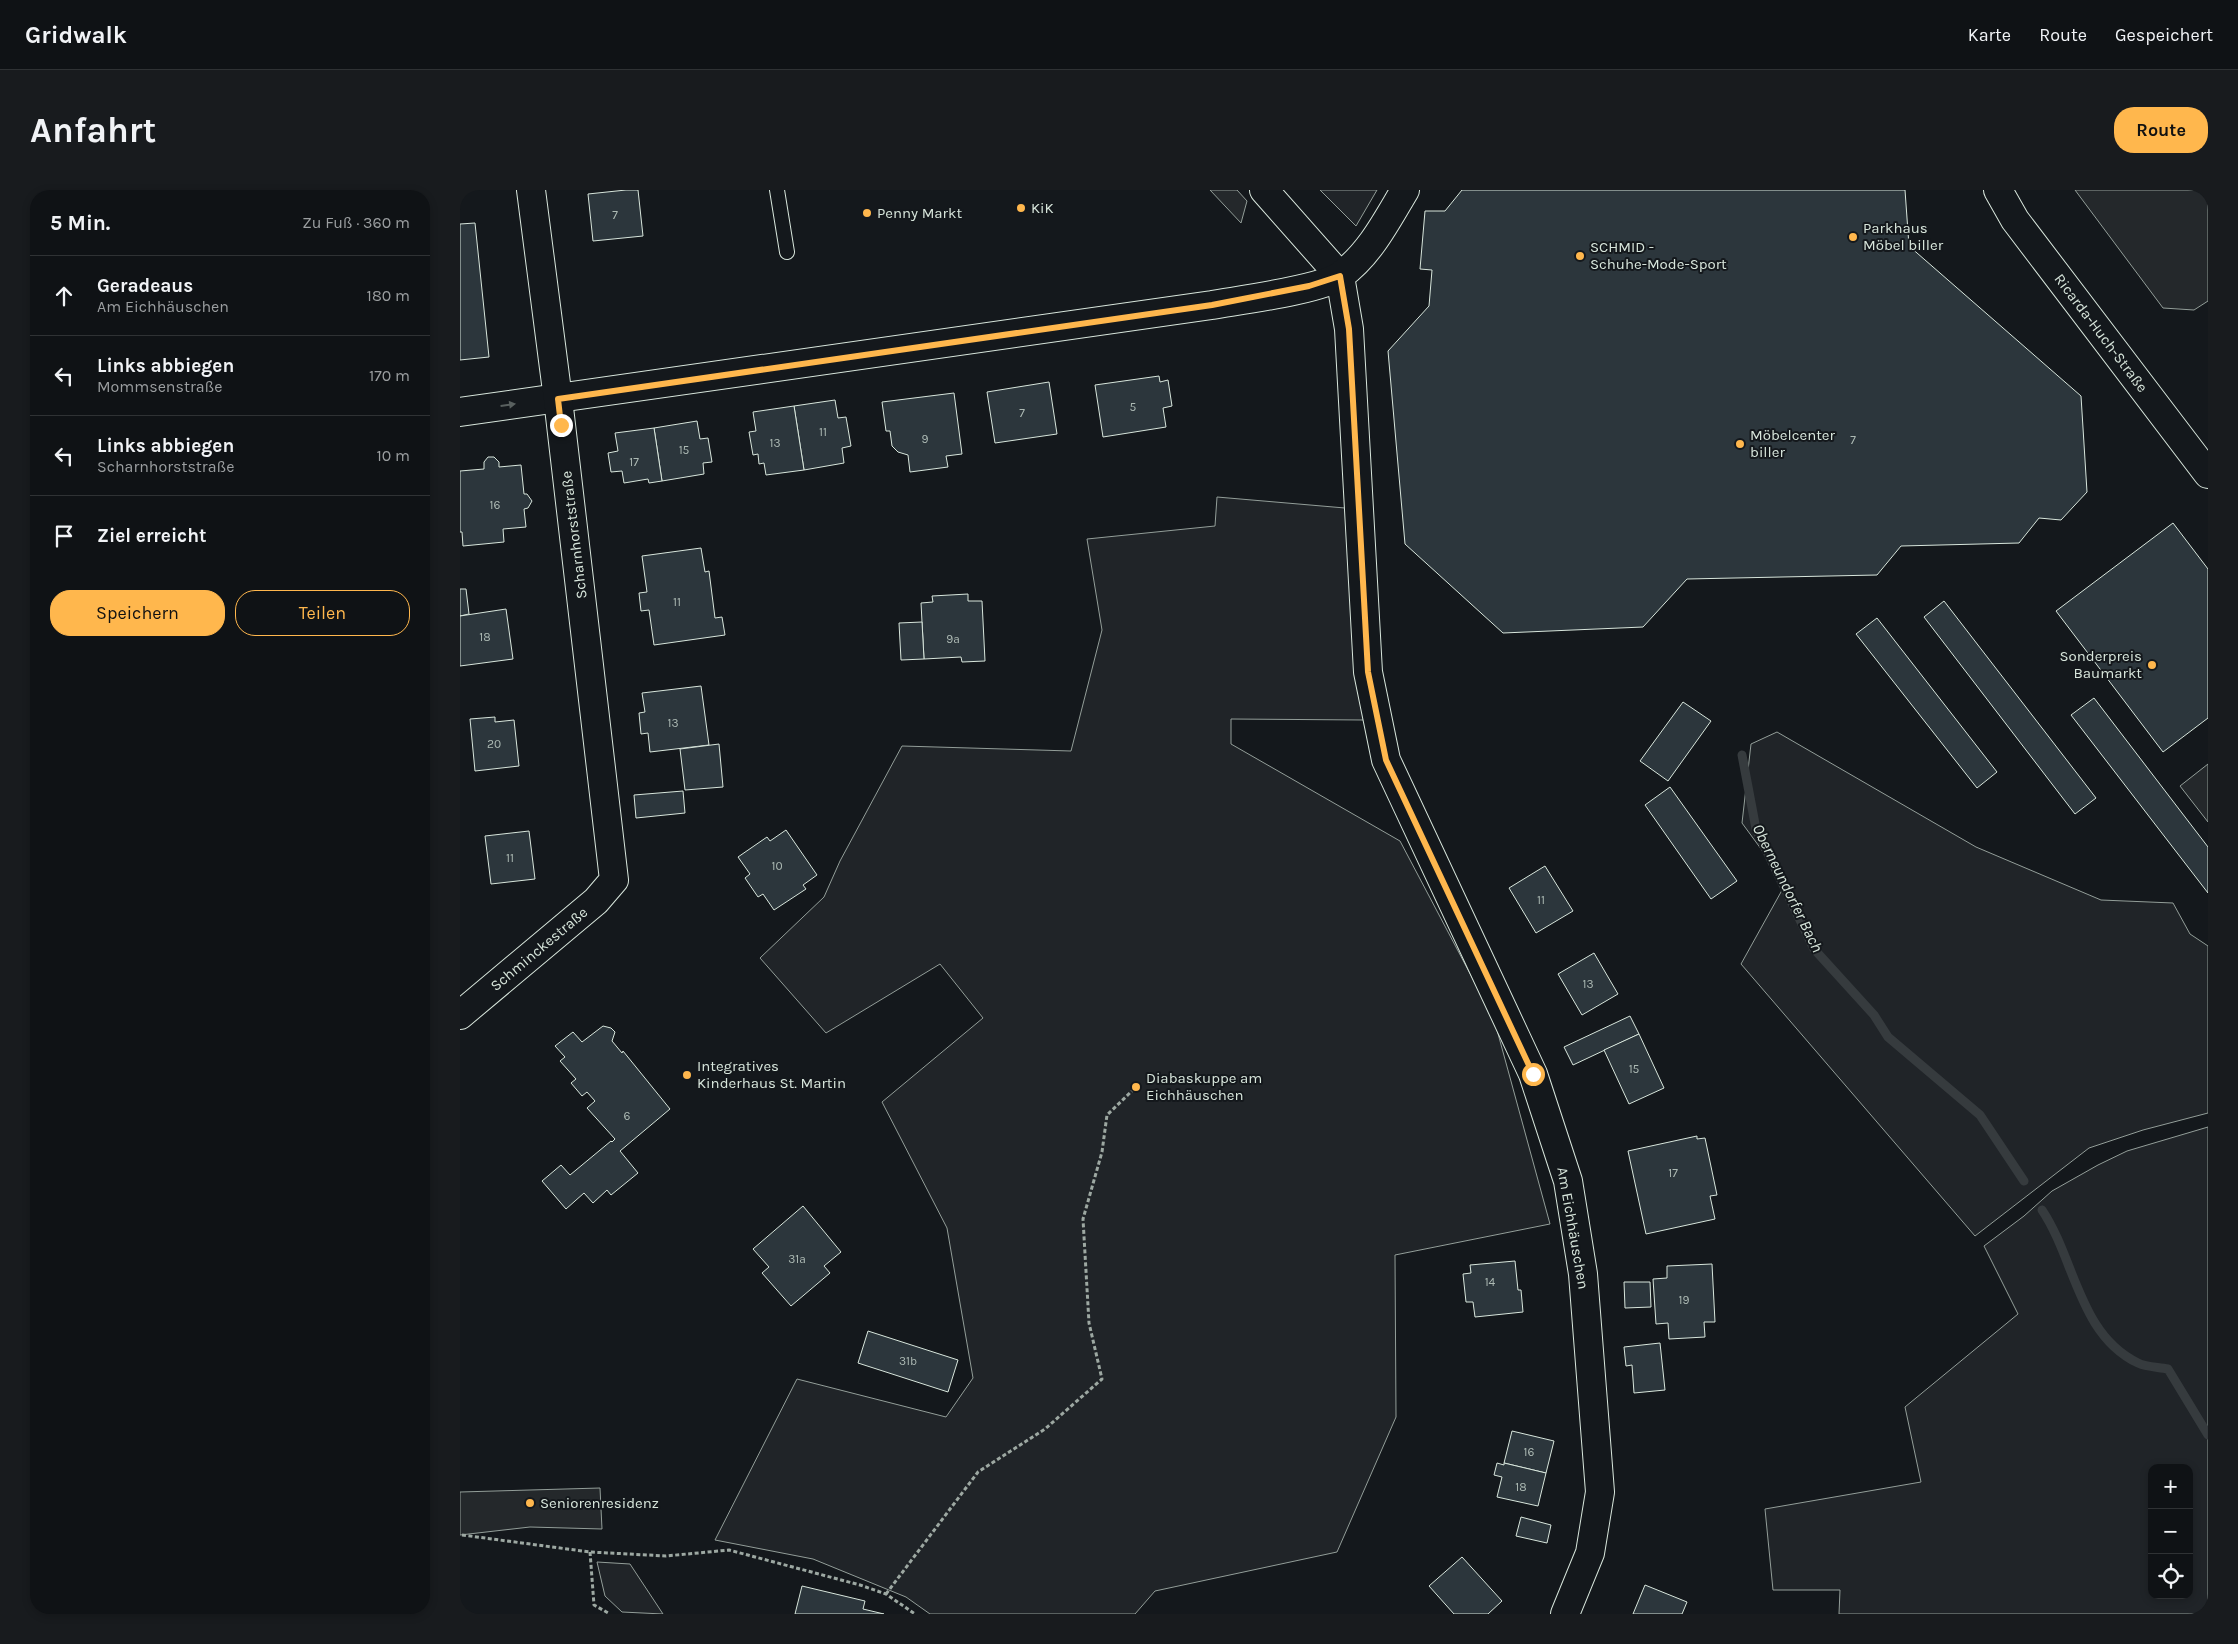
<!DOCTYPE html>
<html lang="de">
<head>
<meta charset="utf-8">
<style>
	:root { --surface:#0f1215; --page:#181b1e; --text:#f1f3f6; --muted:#9b9ea0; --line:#2f3234; --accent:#ffb74d }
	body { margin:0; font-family:Karla,sans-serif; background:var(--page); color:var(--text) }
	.controls { position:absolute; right:15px; bottom:15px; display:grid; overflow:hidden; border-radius:10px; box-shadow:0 2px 8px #0003 }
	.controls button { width:45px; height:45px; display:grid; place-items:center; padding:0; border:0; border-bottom:1px solid var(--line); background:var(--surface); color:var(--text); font:25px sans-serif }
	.stop { position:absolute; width:15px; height:15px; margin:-11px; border:4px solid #ffb74d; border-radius:50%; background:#fff }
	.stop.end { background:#ffb74d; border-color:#fff; box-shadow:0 1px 5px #0008 }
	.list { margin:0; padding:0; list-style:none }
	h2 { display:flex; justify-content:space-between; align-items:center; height:65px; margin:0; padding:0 20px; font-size:21px }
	h2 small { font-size:16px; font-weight:400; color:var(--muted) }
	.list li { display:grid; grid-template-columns:32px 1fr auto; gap:15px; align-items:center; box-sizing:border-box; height:80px; padding:0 20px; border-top:1px solid var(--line) }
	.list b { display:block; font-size:19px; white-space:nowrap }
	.list p { margin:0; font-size:16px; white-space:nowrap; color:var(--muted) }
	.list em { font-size:16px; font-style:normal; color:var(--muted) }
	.actions { display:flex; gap:10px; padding:15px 20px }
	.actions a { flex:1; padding:11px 0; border:1px solid var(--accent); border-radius:20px; text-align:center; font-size:18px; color:var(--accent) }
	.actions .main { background:var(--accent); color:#111 }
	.icon { flex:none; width:28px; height:28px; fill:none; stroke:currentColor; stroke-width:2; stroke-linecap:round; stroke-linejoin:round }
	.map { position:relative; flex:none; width:1748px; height:1424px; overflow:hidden; border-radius:20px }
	header { display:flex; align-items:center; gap:30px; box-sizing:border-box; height:70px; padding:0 25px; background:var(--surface); border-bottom:1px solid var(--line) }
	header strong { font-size:24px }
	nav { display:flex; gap:28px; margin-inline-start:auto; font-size:18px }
	.intro { display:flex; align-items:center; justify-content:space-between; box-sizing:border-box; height:120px; padding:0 30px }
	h1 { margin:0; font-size:35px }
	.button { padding:12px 22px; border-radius:20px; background:var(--accent); color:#111; font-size:18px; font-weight:700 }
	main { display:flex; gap:30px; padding:0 30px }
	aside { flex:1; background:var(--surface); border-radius:20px; box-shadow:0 2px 8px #0003 }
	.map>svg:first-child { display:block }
	.green { fill:#202428; stroke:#939e99; fill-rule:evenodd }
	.parking { fill:#24282b; stroke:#939e99 }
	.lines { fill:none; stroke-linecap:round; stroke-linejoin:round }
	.stream { stroke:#363b3e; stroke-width:9 }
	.building { fill:#2c363c; stroke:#d8e6dc }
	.service-casing { stroke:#d8e6dc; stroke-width:16 }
	.minor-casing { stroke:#d8e6dc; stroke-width:30 }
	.path { stroke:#9da8a2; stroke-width:3; stroke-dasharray:4 2.5; stroke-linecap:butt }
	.service { stroke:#14181c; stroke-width:14 }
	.minor { stroke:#14181c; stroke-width:28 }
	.oneway { fill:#59605f }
	.route { stroke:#ffb74d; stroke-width:6 }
	.poi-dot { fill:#ffb74d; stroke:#14181c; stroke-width:2 }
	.labels { text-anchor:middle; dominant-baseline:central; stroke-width:4; stroke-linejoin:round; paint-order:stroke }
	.number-label { font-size:12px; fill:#adbab4 }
	.poi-label { font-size:15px; fill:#d8e6dc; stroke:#14181c; text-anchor:start }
	.street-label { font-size:15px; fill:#d8e6dc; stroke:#14181c }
	.water-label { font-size:16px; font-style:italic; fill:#d8e6dc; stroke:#14181c }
</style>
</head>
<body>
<header>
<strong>Gridwalk</strong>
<nav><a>Karte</a><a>Route</a><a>Gespeichert</a></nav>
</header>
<div class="intro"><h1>Anfahrt</h1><a class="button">Route</a></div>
<main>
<aside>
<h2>5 Min.<small>Zu Fuß · 360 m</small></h2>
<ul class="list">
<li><svg class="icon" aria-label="ahead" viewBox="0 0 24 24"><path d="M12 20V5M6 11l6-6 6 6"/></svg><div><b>Geradeaus</b><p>Am Eichhäuschen</p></div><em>180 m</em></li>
<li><svg class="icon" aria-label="left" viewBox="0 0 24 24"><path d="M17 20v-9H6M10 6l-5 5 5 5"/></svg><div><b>Links abbiegen</b><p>Mommsenstraße</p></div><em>170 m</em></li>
<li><svg class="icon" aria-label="left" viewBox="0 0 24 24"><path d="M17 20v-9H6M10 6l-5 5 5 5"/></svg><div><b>Links abbiegen</b><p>Scharnhorststraße</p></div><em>10 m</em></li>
<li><svg class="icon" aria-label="arrive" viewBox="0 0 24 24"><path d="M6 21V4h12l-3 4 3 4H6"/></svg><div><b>Ziel erreicht</b></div></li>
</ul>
<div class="actions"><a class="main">Speichern</a><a>Teilen</a></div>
</aside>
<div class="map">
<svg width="1748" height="1424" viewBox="0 0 1748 1424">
	<rect width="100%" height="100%" fill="#14181c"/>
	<g class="green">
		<path d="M860,0H917L896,36Z"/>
		<path d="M757,307L885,318L905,530L771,529V554L940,651L1034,829L1090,1034L935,1065L936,1227L877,1362L695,1401L675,1424H470L446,1407L353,1369L255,1350L337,1189L486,1227L513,1188L487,1038L422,912L523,828L480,774L366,843L300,768L364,707L380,671L442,556L611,561L642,440L627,349L755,336Z"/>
		<path d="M1317,542L1516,657L1641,710L1713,713L1730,744L1748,756V923L1683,940L1629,958L1515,1046L1281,774L1326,693L1282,633L1291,554Z"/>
		<path d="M1748,937V1424H1379L1380,1400H1313L1305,1319L1461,1292L1445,1217L1558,1124L1524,1056L1564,1026L1592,1001L1638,975L1667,961ZM1692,1278H1729V1405H1692Z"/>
		<path d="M137,1372L170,1374L203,1424L162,1422L145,1406Z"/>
	</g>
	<g class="parking">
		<path d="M750,0H777L787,11L781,33Z"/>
		<path d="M1615,0H1748V111L1734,120L1703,118Z"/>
		<path d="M1748,574V632L1720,596Z"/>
		<path d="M140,1298L142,1339L70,1337L0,1345V1302Z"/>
	</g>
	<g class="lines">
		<g class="stream">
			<path d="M1282,565L1296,639L1354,759L1414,825L1428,847L1520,925L1564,991"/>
			<path d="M1582,1020C1615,1069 1619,1145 1678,1173C1686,1177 1698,1177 1708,1179L1748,1245"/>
		</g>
	</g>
	<g class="building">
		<path d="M166,0H178L183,46L133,51L128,4Z"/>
		<path d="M1002,0H1445L1449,56L1621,206L1627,302L1601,330L1579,328L1559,353L1441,356L1417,385L1227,389L1183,437L1043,443L945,354L928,161L969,116L972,80L960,79L965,21H985Z"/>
		<path d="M15,33L29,167L0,170V34Z"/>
		<path d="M699,186L700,192L708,190L712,216L703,218L706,237L643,247L635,195Z"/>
		<path d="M589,192L597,244L535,253L527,202Z"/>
		<path d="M494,203L502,264L486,266L488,277L450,282L448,265L438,262L432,256L430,241H426L422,212Z"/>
		<path d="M375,210L378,228L386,227L391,256L382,258L384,273L344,280L334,216Z"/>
		<path d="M334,216L344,280L306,285L304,273L299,274L298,264L293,265L289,242L296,241L293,222Z"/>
		<path d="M237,231L240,249L248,248L252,272L243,273L244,284L202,291L194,238Z"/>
		<path d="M194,238L202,291L189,293L188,289L164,293L162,281L151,282L148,263L158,261L155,243Z"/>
		<path d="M28,267H34L39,272V277L61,275L64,304H67L72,311L68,318L64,319L66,337L43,339L44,352L3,356L2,342H0V281L24,279V272Z"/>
		<path d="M1713,333L1748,379V528L1703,562L1596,421Z"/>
		<path d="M241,358L245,382L249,381L255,428L262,427L265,445L194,455L189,420L181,421L179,403L187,402L182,366Z"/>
		<path d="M0,399H6L9,424L0,426Z"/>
		<path d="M508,404V411H522L525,471L502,472L501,467L464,469L461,413L473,412L472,406Z"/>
		<path d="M1484,411L1636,608L1615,624L1464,427Z"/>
		<path d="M46,419L53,469L0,476V426Z"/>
		<path d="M1417,428L1537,582L1517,598L1396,444Z"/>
		<path d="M462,432L464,469L441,470L439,433Z"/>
		<path d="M241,496L249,555L190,562L188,543L181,544L179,523L185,522L182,503Z"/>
		<path d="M1634,508L1748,657V703L1611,525Z"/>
		<path d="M1223,512L1251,531L1208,591L1180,571Z"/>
		<path d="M35,527V532L54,530L59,576L15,581L10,529Z"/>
		<path d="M259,554L263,597L225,600L220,559Z"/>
		<path d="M1210,597L1277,691L1251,709L1185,615Z"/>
		<path d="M223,601L225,623L176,628L174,605Z"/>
		<path d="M326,640L357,685L343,695L346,699L314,720L303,704L298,707L285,688L290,684L278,667L307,647L310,651Z"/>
		<path d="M69,641L75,689L31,694L25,646Z"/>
		<path d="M1085,676L1113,721L1076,743L1049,698Z"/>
		<path d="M1134,763L1158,804L1122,825L1098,784Z"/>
		<path d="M1170,826L1179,844L1113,875L1104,857Z"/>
		<path d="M143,836L151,838L155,842L152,851L162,863L163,861L210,919L160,961L178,983L151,1005L147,1000L133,1013L124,1003L106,1019L82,991L101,975L110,985L151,951L152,952L155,949L127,918L135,911L127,902L122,906L111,893L116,889L100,871L105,867L95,856L113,842L122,852Z"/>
		<path d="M1179,844L1204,898L1169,914L1144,860Z"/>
		<path d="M1237,946V949L1245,948L1257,1005L1250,1006L1255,1029L1186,1044L1168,961Z"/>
		<path d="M343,1016L381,1062L364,1076L370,1083L331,1116L302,1083L309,1077L293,1059Z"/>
		<path d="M1055,1071L1058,1100H1061L1063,1122L1015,1127L1013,1112H1006L1003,1084L1011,1083L1010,1075Z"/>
		<path d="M1252,1074L1255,1132H1244L1245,1147L1209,1149L1208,1133L1196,1134L1193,1089L1207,1088V1076Z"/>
		<path d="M1164,1092H1190L1191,1117L1165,1118Z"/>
		<path d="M408,1141L498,1170L488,1202L398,1173Z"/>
		<path d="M1200,1153L1205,1200L1174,1203L1172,1175L1166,1176L1164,1157Z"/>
		<path d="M1052,1241L1094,1251L1086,1283L1044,1273Z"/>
		<path d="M1037,1273L1044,1275V1273L1086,1283L1078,1316L1037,1307L1042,1287L1034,1285Z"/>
		<path d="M1061,1327L1091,1335L1087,1353L1056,1346Z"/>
		<path d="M1002,1367L1042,1411L1028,1424H994L969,1396Z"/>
		<path d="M1185,1395L1227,1412L1222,1424H1173Z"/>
		<path d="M342,1396L405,1411L403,1419L424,1424H335Z"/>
	</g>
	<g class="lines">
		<g class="service-casing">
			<path id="service" d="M317,0L327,62"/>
		</g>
		<g class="minor-casing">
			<g id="minor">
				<path d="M804,0L880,86"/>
				<path d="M1538,0L1555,30L1748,284"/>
				<path d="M880,86L889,139L908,482L926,570L1073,884L1108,991L1123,1084L1140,1302L1130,1363L1105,1424"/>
				<path d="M0,222L752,115C780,110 861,100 881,85C910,64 927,30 945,0"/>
				<path d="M0,825L136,711L154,690L98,209L71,0"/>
			</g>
		</g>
		<g class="path">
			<path d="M2,1345L130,1362L206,1366L269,1360L400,1395L426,1404L455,1424"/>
			<path d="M130,1362L134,1415L150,1424"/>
			<path d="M426,1404L518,1282L585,1239L642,1189L629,1133L623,1029L642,962L647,925L676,897"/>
		</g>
		<use href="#service" class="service"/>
		<use href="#minor" class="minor"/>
	</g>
	<defs><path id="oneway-solid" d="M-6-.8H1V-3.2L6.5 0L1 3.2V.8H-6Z" transform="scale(1.25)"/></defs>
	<use class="oneway" href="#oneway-solid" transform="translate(48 215) rotate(-8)"/>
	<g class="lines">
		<path class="route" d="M101,235L98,209L752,115L849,96L880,86L889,139L908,482L926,570L1073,884"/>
	</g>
	<g class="poi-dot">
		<circle cx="561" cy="18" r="5"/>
		<circle cx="407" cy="23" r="5"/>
		<circle cx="1393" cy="47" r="5"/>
		<circle cx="1120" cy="66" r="5"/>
		<circle cx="1280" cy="254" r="5"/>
		<circle cx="1692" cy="475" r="5"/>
		<circle cx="227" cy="885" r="5"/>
		<circle cx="676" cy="897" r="5"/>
		<circle cx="70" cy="1313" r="5"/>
	</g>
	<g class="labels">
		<g class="number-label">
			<text x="155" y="25">7</text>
			<text x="673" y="217">5</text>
			<text x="562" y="223">7</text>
			<text x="363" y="242">11</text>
			<text x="465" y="249">9</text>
			<text x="1393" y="250">7</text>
			<text x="315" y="253">13</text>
			<text x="224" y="260">15</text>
			<text x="174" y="272">17</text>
			<text x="35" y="315">16</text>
			<text x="217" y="412">11</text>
			<text x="25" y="447">18</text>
			<text x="493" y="449">9a</text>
			<text x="213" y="533">13</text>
			<text x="34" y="554">20</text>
			<text x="50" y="668">11</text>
			<text x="317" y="676">10</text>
			<text x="1081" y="710">11</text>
			<text x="1128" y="794">13</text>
			<text x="1174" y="879">15</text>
			<text x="167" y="926">6</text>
			<text x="1213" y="983">17</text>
			<text x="337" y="1069">31a</text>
			<text x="1030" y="1092">14</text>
			<text x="1224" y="1110">19</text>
			<text x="448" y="1171">31b</text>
			<text x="1069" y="1262">16</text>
			<text x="1061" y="1297">18</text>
		</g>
		<g class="poi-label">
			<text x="571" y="18">KiK</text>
			<text x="417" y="23">Penny Markt</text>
			<text x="1403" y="38">Parkhaus<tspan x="1403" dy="17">Möbel biller</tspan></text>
			<text x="1130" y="57">SCHMID -<tspan x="1130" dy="17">Schuhe-Mode-Sport</tspan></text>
			<text x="1290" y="245">Möbelcenter<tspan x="1290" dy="17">biller</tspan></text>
			<text x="1682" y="466" text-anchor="end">Sonderpreis<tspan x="1682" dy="17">Baumarkt</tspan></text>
			<text x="237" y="876">Integratives<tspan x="237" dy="17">Kinderhaus St. Martin</tspan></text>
			<text x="686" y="888">Diabaskuppe am<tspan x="686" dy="17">Eichhäuschen</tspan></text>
			<text x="80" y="1313">Seniorenresidenz</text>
		</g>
		<g class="street-label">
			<text transform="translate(1641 143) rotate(53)">Ricarda-Huch-Straße</text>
			<text transform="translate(114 345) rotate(-97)">Scharnhorststraße</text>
			<text transform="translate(79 759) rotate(-40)">Schminckestraße</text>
			<text transform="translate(1113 1038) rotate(80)">Am Eichhäuschen</text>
		</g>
		<g class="water-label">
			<text transform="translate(1328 698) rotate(64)">Oberneundorfer Bach</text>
		</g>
	</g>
</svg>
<div class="controls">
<button>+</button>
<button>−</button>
<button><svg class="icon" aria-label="locate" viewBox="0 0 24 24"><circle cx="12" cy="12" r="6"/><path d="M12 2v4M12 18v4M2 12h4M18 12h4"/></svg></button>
</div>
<div class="stop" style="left:1073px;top:884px"></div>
<div class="stop end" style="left:101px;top:235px"></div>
</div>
</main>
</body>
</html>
